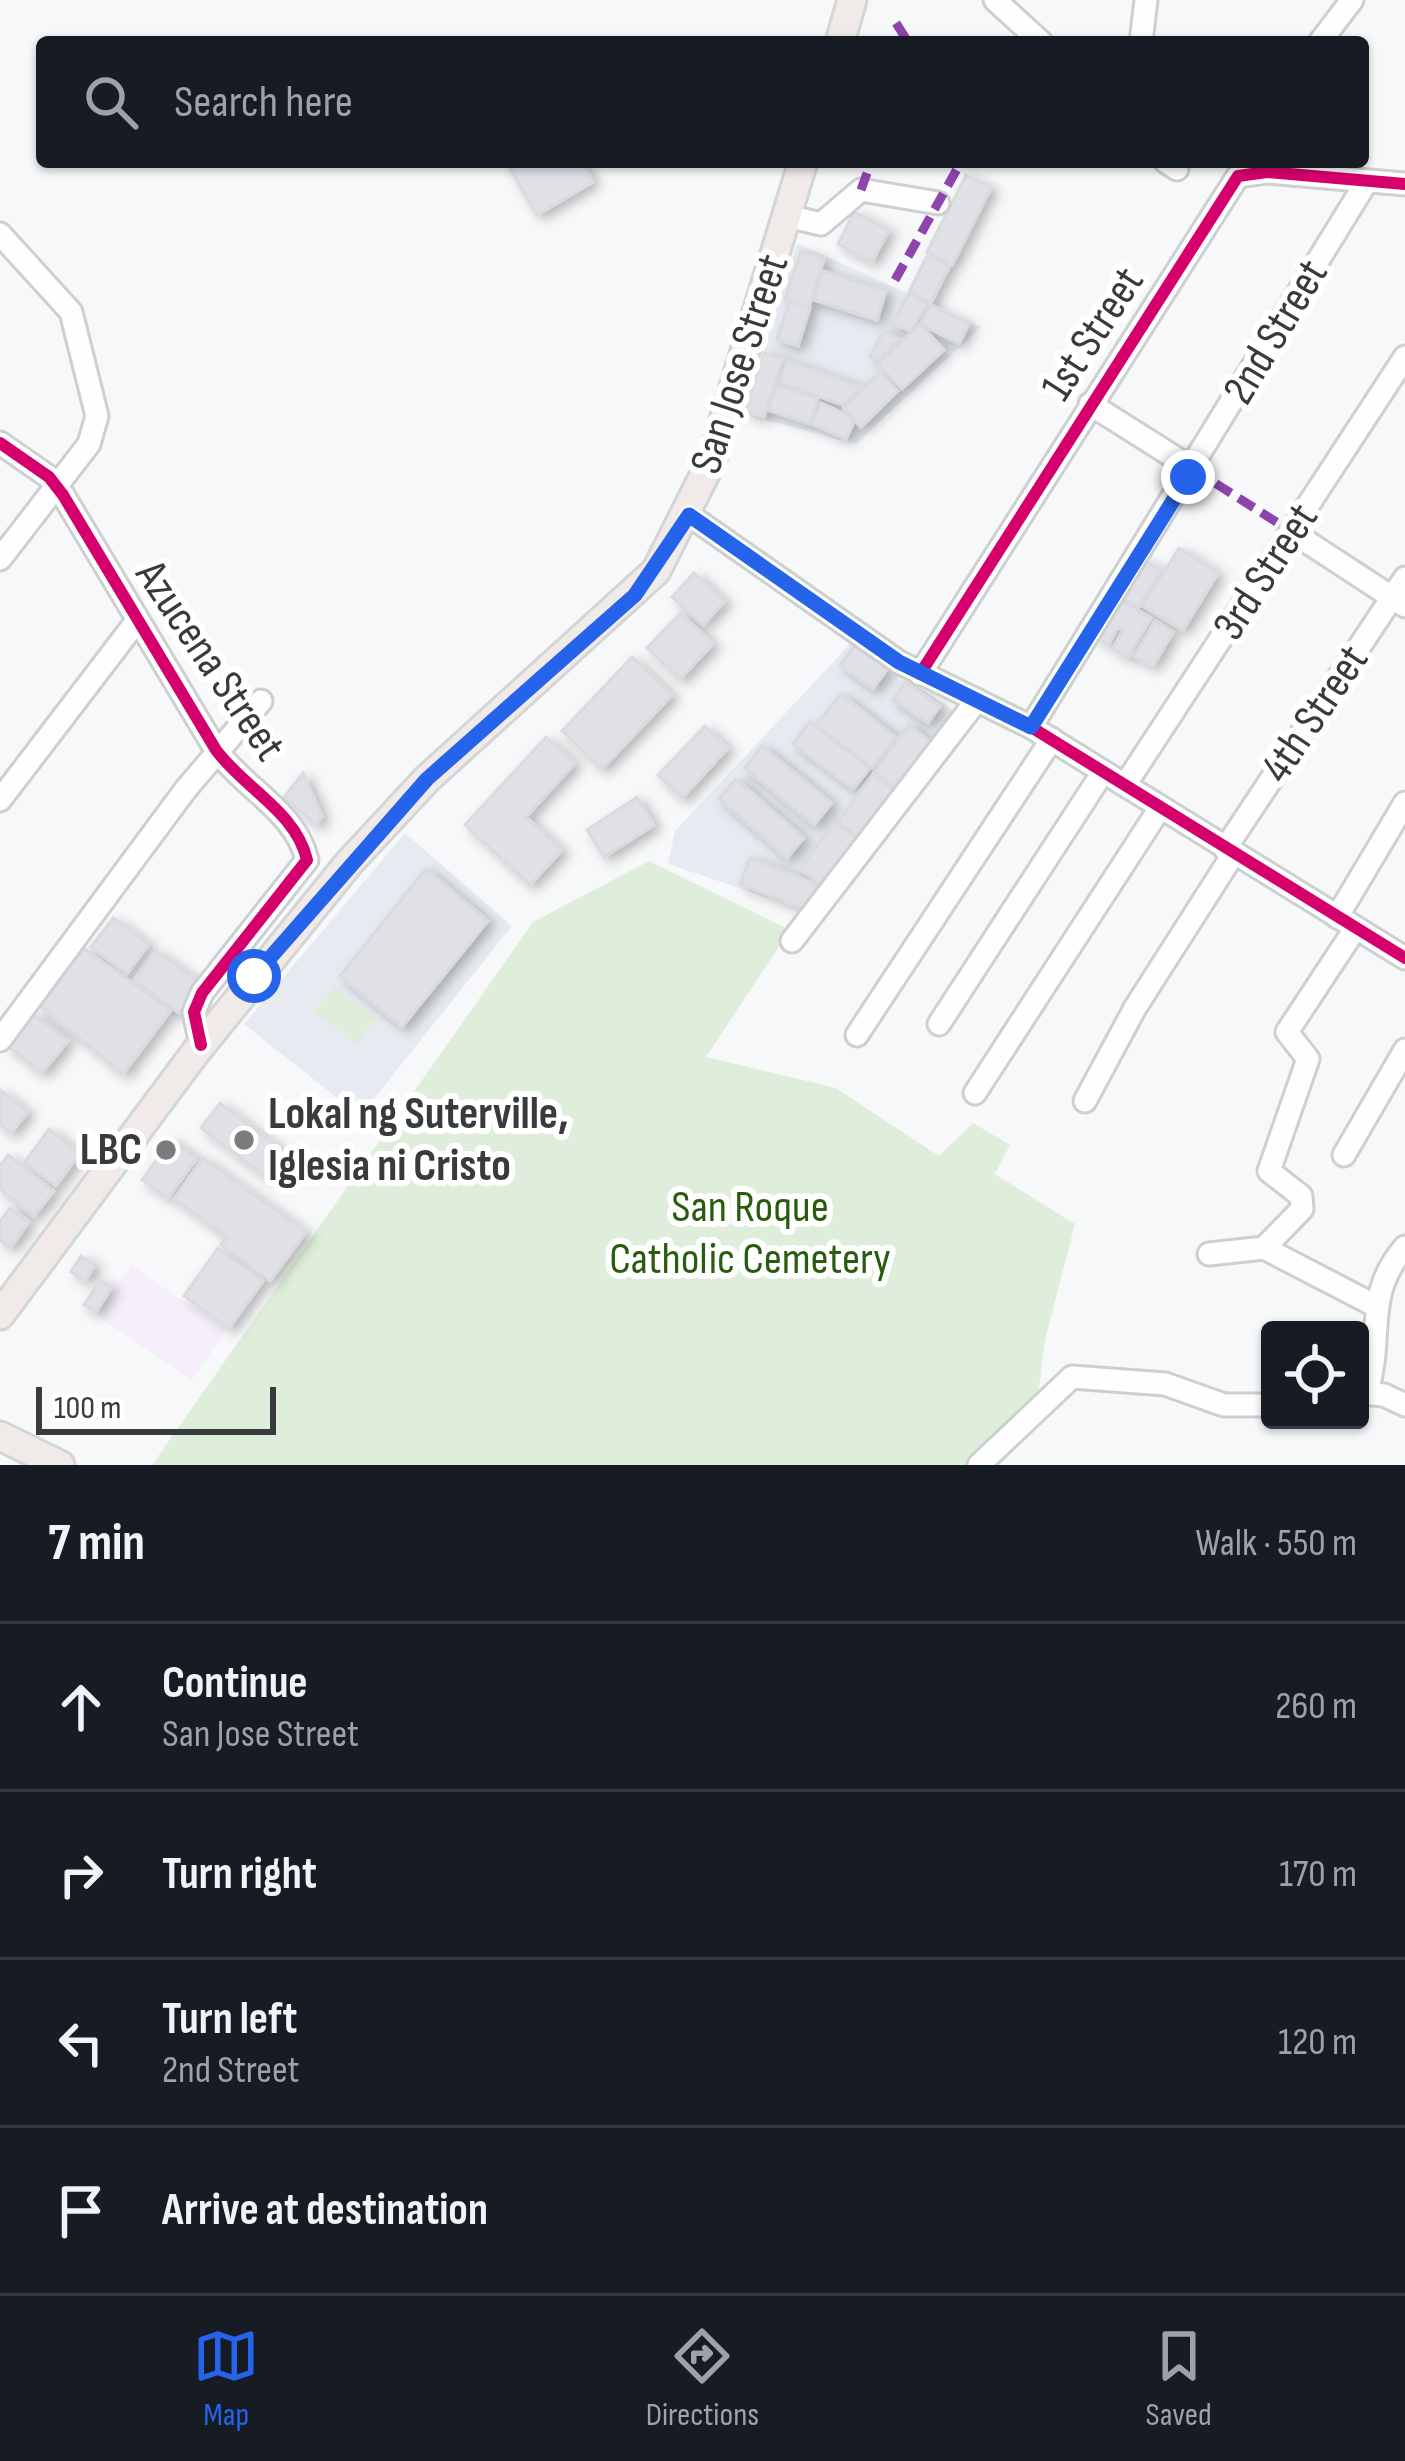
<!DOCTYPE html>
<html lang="en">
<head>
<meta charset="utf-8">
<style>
	:root { --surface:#171b24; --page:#242831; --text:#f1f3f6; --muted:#9ea1a6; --line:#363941; --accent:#2563eb }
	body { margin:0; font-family:"Sofia Sans Condensed",sans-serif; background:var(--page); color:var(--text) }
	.controls { position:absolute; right:36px; bottom:36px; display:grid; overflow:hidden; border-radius:12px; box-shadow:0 3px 9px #0004 }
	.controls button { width:108px; height:108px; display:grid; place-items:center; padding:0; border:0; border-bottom:3px solid var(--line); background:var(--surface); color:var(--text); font:60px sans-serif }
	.scale { position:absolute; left:36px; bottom:30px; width:240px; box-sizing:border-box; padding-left:12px; border:6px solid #393a3b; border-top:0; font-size:33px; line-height:42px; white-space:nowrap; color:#393a3b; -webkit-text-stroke:9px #fff; paint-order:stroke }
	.stop { position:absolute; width:36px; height:36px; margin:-27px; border:9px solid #2563eb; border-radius:50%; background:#fff }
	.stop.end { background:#2563eb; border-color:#fff; box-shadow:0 3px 12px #0008 }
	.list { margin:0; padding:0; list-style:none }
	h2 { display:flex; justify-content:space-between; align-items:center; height:156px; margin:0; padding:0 48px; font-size:51px }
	h2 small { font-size:39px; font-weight:400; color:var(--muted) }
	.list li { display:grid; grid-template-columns:78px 1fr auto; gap:36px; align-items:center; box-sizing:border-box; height:168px; padding:0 48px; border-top:3px solid var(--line) }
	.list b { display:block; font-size:45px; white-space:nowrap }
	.list p { margin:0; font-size:39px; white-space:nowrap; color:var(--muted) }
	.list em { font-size:39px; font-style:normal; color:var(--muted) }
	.icon { flex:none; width:66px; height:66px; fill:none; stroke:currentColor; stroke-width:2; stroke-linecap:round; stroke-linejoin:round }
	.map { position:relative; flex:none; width:1405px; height:1465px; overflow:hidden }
	.search { position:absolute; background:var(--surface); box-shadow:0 3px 9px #0004; left:36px; right:36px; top:36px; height:132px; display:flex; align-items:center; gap:30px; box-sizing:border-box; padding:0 42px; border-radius:12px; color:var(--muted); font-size:45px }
	.sheet { height:828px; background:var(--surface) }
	nav { display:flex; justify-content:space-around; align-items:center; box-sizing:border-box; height:168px; border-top:3px solid var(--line); background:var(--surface); font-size:33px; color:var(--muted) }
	nav a { display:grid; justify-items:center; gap:6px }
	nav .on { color:var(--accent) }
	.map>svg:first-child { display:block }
	.built { fill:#e7eaf0 }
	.industrial { fill:#f6effb }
	.green { fill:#dfeedb }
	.building { fill:#dfe1e7; stroke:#dadbdc; stroke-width:3; filter:url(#shadow) }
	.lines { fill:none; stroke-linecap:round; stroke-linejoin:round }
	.minor-casing { stroke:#cecfd1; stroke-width:27 }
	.major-casing { stroke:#d4d5d6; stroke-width:33 }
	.minor { stroke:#fefefe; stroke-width:21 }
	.major { stroke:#f0eae8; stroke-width:27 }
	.quiet { stroke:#8e44ad; stroke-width:9; stroke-dasharray:18 9; stroke-linecap:butt }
	.cycleway-casing { stroke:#fff; stroke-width:20 }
	.cycleway { stroke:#d6006c; stroke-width:12 }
	.route { stroke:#2563eb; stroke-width:15 }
	.poi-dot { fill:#7c7c7e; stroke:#fff; stroke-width:4.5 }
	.labels { text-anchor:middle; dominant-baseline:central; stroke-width:12; stroke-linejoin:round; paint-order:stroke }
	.street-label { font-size:45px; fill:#393a3b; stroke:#fff }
	.poi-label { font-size:45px; font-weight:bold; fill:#393a3b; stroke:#fff; text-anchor:start }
	.park-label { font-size:45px; fill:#295c0e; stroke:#fff }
</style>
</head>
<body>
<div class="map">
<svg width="1405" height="1465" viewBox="0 0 1405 1465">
	<defs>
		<filter id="shadow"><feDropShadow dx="6" dy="4" stdDeviation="6" flood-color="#0004"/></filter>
	</defs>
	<rect width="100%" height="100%" fill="#f7f8fa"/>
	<g class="built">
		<path d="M797,243L981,327L856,444L743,414Z"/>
		<path d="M853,641L959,715L811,912L668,864L675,831Z"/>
		<path d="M405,833L512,926L360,1116L244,1024Z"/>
	</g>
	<path class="industrial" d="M131,1265L226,1331L192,1380L96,1315Z"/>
	<g class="green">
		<path d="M649,861L790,930L706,1057L836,1088L939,1156L973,1123L1010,1145L995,1174L1075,1224L1045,1340L1037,1403L973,1465H152L533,922Z"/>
		<path d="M334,986L376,1019L356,1045L314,1011Z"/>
	</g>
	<g class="building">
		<path d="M506,162H582L593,182L537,215Z"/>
		<path d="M966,175L991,188L952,265L927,252Z"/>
		<path d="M854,212L889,230L872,262L838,244Z"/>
		<path d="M801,251L824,259L809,307L785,299Z"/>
		<path d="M927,256L949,267L931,303L909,292Z"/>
		<path d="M823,271L886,291L877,320L814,300Z"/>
		<path d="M909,294L928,304L910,331L892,323Z"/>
		<path d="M790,301L810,308L798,346L777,339Z"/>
		<path d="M931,305L969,324L959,344L920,324Z"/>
		<path d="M920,324L944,350L902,389L878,364Z"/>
		<path d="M884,331L899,339L880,359L870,356Z"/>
		<path d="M764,353L783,359L764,417L745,411Z"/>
		<path d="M787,361L862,387L843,405L779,382Z"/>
		<path d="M880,372L898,391L861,427L843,408Z"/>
		<path d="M777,385L818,399L810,424L768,410Z"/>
		<path d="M821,403L847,415L853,424L846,439L812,424Z"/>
		<path d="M1179,548L1218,573L1183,630L1143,606Z"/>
		<path d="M1142,559L1161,570L1138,608L1120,597Z"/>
		<path d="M694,573L725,601L703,625L672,597Z"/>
		<path d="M1118,598L1151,618L1128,658L1113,649L1123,630L1118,628L1108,645L1095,637Z"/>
		<path d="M680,613L713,644L680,679L647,648Z"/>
		<path d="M1155,621L1173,632L1153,666L1134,656Z"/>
		<path d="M855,645L888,668L873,689L840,665Z"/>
		<path d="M632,657L672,695L602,769L562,731Z"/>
		<path d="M905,682L940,706L928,723L893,700Z"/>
		<path d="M841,694L896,737L872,768L816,725Z"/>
		<path d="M809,722L870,768L853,789L793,744Z"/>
		<path d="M909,725L933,744L899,791L874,772Z"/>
		<path d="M705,726L728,748L682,798L658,775Z"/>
		<path d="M546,737L575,763L526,817L562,850L530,885L465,825Z"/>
		<path d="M762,746L832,803L814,825L745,768Z"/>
		<path d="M303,773L322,816L316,825L284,797Z"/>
		<path d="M873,774L898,793L863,840L838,822Z"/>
		<path d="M736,779L804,838L787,858L719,799Z"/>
		<path d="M637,797L654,825L604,857L587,830Z"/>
		<path d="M834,822L862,842L827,889L800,869Z"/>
		<path d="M750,858L817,884L807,910L740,884Z"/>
		<path d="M426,869L488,921L402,1027L340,976Z"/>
		<path d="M113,918L149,944L127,974L91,947Z"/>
		<path d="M83,948L171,1010L123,1074L39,1005Z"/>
		<path d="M156,951L201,983L179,1013L134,980Z"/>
		<path d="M32,1013L68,1041L42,1073L7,1045Z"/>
		<path d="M0,1090L28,1112L11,1133L0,1125Z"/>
		<path d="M220,1103L286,1153L267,1178L201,1128Z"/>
		<path d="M49,1129L80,1153L56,1186L24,1163Z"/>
		<path d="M171,1139L197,1158L168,1198L142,1180Z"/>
		<path d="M8,1155L54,1191L34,1216L0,1189V1166Z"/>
		<path d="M203,1158L306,1232L270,1281L221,1245L227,1237L174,1199Z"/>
		<path d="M10,1208L29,1222L10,1248L0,1240V1221Z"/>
		<path d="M218,1248L263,1281L229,1328L184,1296Z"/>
		<path d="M81,1256L95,1265L85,1281L71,1272Z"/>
		<path d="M100,1280L111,1288L96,1312L84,1305Z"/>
	</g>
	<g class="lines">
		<g class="minor-casing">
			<g id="minor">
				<path d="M995,0L1041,42"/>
				<path d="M1141,42L1146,0"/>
				<path d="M1320,42L1352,0"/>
				<path d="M1166,162L1177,169"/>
				<path d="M787,216L821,224L861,190L938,203"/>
				<path d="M0,234L71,312L97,416L89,444L0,559"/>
				<path d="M1090,404L1193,469"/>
				<path d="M0,443L49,477L63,495L216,750C245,789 296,812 307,860L202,993L194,1012L201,1045"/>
				<path d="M689,515L899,662L1031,727L1405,958"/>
				<path d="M1292,532L1405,606"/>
				<path d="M920,674L1238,176L1267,172L1405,184"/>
				<path d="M1031,727L1367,181"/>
				<path d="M1125,785L1405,357"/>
				<path d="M0,800L136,622"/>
				<path d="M1225,849L1405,578"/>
				<path d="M1337,917L1405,803"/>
				<path d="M792,941L977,700"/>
				<path d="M939,1024L1103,772"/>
				<path d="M857,1035L1052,739"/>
				<path d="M0,1040L186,789L261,701"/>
				<path d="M975,1093L1160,808"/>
				<path d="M1085,1101L1135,1008L1234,853"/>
				<path d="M1344,1155L1405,1050"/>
				<path d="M1264,1248L1374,1305"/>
				<path d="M1209,1254L1264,1248L1302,1209L1301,1196L1269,1171L1308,1059L1287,1032L1355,929"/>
				<path d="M1367,1391C1384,1336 1363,1295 1405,1247"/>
				<path d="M1360,1393L1384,1395L1405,1405"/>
				<path d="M979,1465L1072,1377L1165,1384L1224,1405H1270"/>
			</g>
		</g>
		<g class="major-casing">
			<g id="major">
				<path d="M840,42L852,0"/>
				<path d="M0,1315L195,1053L349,863L427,779L656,571L711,462L803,162"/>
				<path d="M0,1436L60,1465"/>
			</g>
		</g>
		<use href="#minor" class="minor"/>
		<use href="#major" class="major"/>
		<g class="quiet">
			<path d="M896,23L908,42"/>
			<path d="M861,190L871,162"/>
			<path d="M895,280L961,162"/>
			<path d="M1193,469L1292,532"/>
		</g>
		<g class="cycleway-casing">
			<g id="cycleway">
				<path d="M0,443L49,477L63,495L216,750C245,789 296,812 307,860L202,993L194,1012L201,1045"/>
				<path d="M689,515L899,662L1031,727L1405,958"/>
				<path d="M920,674L1238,176L1267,172L1405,184"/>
			</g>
		</g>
		<use href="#cycleway" class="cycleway"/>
	</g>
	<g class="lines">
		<path class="route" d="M254,976L427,779L635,595L689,515L899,662L1031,727L1188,477"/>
	</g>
	<g class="poi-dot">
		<circle cx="244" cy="1140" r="12"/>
		<circle cx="166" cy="1150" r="12"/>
	</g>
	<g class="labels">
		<g class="street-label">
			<text transform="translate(1276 332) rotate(-59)">2nd Street</text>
			<text transform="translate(1093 334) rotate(-57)">1st Street</text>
			<text transform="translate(740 364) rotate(-72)">San Jose Street</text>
			<text transform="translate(1266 572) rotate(-57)">3rd Street</text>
			<text transform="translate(210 661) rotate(56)">Azucena Street</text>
			<text transform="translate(1315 714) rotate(-56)">4th Street</text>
		</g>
		<g class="poi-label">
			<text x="268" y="1114">Lokal ng Suterville,<tspan x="268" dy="52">Iglesia ni Cristo</tspan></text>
			<text x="142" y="1150" text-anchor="end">LBC</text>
		</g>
		<g class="park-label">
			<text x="750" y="1207">San Roque<tspan x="750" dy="52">Catholic Cemetery</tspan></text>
		</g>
	</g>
</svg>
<div class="controls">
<button><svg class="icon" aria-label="locate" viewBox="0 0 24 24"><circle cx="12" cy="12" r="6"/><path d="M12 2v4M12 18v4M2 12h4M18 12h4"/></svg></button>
</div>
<div class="scale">100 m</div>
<div class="stop" style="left:254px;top:976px"></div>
<div class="stop end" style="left:1188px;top:477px"></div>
<div class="search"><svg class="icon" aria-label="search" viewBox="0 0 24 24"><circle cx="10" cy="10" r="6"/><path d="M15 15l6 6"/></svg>Search here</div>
</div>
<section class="sheet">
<h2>7 min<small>Walk · 550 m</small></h2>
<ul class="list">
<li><svg class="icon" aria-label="ahead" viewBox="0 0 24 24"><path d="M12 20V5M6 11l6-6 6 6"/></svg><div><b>Continue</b><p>San Jose Street</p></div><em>260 m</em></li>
<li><svg class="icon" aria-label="right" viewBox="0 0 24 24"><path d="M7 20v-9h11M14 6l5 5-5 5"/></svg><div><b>Turn right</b></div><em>170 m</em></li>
<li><svg class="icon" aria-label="left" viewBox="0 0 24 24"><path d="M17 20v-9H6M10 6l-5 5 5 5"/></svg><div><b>Turn left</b><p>2nd Street</p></div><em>120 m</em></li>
<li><svg class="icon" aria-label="arrive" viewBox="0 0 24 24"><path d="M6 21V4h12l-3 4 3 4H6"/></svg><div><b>Arrive at destination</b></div></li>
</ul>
</section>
<nav>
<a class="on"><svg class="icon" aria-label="map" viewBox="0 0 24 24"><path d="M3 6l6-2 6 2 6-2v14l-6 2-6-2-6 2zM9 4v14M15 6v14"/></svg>Map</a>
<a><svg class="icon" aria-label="directions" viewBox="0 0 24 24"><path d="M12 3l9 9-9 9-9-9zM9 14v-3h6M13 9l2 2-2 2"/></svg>Directions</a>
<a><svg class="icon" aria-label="saved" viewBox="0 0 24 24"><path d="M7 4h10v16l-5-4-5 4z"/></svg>Saved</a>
</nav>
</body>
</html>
